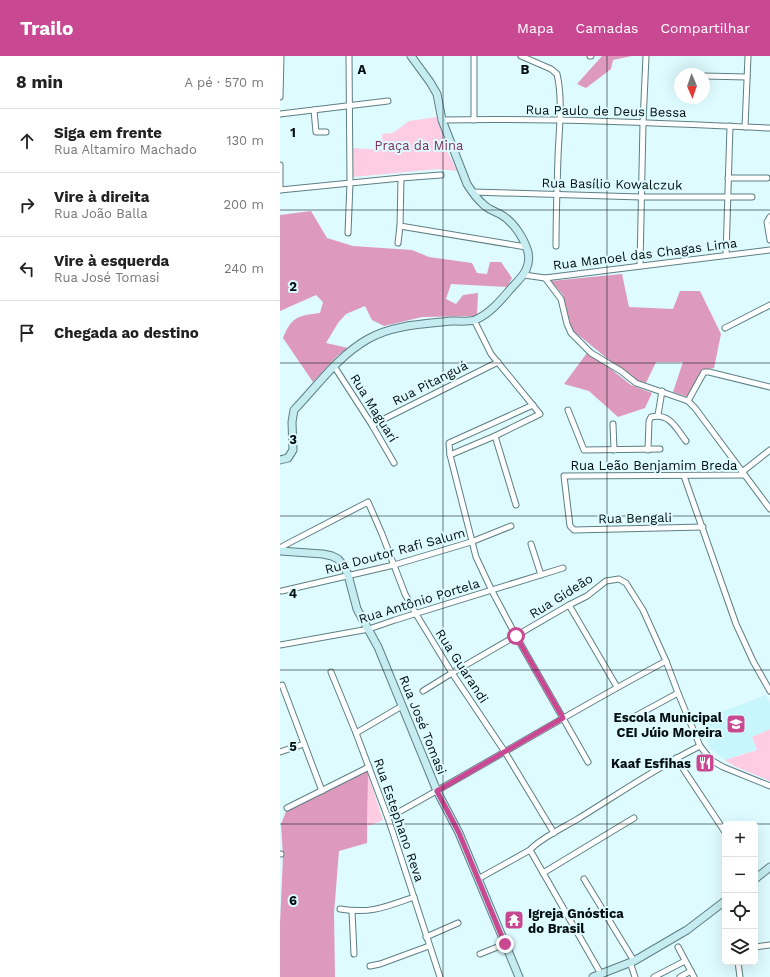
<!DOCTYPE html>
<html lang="pt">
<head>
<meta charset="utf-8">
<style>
	:root { --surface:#fff; --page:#f2f2f2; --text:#222; --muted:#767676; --line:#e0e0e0; --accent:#c84892 }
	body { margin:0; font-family:"Work Sans",sans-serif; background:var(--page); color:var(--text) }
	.controls { position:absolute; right:12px; bottom:12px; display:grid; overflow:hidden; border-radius:6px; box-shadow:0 4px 16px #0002 }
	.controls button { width:36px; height:36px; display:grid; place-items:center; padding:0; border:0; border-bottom:1px solid var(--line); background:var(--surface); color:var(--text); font:20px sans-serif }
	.compass { position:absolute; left:394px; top:12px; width:36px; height:36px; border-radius:50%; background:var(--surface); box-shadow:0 4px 16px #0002; rotate:178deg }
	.stop { position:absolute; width:12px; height:12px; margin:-9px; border:3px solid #c84892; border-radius:50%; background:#fff }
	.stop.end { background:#c84892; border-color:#fff; box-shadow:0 1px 4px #0008 }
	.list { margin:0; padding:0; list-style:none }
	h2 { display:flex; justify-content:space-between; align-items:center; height:52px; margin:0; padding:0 16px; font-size:17px }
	h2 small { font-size:13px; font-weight:400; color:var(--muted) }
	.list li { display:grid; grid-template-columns:26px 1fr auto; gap:12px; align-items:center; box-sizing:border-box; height:64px; padding:0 16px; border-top:1px solid var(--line) }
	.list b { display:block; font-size:15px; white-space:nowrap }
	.list p { margin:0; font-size:13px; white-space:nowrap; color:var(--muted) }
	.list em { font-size:13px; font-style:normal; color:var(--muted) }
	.icon { flex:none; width:22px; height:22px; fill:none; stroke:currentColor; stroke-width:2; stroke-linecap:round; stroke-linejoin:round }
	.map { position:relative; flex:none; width:490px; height:921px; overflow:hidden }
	header { display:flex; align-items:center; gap:24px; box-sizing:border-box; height:56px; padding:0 20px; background:var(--accent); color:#fff }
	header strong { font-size:19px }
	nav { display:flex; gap:22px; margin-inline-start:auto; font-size:14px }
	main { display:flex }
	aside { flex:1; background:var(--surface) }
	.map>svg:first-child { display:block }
	.built { fill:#c7f6fc }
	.green { fill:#fecde4 }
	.forest { fill:#de9abc }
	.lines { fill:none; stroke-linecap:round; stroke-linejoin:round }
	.street-casing { stroke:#5d7f83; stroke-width:7 }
	.secondary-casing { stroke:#5d7f83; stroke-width:9 }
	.street { stroke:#fff; stroke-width:5 }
	.secondary { stroke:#c5ecf0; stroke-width:7 }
	.route { stroke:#c84892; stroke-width:5 }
	.grid { fill:none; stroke:#030e10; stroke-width:1; stroke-opacity:0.55 }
	.labels { text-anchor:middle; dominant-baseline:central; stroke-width:4; stroke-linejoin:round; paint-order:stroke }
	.street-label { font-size:13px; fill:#030e10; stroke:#defbff }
	.park-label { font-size:13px; fill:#81315e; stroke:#defbff }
	.poi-label { font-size:13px; font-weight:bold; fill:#030e10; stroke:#defbff; text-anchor:end }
	.grid-label { font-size:13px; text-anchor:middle; font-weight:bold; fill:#030e10; stroke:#defbff; stroke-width:4; stroke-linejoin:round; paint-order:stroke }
</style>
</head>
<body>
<header>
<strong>Trailo</strong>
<nav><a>Mapa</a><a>Camadas</a><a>Compartilhar</a></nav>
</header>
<main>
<aside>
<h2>8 min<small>A pé · 570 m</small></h2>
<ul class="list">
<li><svg class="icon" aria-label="ahead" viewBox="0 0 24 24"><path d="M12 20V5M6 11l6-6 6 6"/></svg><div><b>Siga em frente</b><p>Rua Altamiro Machado</p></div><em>130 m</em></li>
<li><svg class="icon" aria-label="right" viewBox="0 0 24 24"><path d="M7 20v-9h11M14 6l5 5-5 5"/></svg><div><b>Vire à direita</b><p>Rua João Balla</p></div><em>200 m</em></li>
<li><svg class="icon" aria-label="left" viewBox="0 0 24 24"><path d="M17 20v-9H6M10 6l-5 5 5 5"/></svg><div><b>Vire à esquerda</b><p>Rua José Tomasi</p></div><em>240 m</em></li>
<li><svg class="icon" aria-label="arrive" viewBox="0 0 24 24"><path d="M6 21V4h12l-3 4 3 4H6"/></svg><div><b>Chegada ao destino</b></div></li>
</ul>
</aside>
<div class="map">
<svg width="490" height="921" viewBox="0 0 490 921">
	<rect width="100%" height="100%" fill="#defbff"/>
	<path class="built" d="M486,639L490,647V673L472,681L478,693L445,704L431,693L420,664Z"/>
	<g class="green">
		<path d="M157,61L168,97L177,115L158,113L73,121V92L103,94L102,78L113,77L129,65Z"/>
		<path d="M490,673V725L454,710L445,704L477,694L472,681Z"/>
		<path d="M88,718L103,764L88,770Z"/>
	</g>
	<g class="forest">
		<path d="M322,0H352L333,4L331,13L306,32L297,28Z"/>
		<path d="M31,155L47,182L73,190L132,194L149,201L192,207L197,217L207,218L210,206H221L232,222L227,231L171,228L166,243L176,248L183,239L198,237L197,260L142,261L104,270L92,264L85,250L66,258L58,267L46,287L68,292L57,300L33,326L3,282C12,260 18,260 40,257L43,246L36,239L0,255V159Z"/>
		<path d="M342,218L349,251L393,253L400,235H420L441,278L434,312L423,314L408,341L393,336L403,306H376L366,327L354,324L292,274L283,239L271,225Z"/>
		<path d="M307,297L327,310L351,329L372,337L365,352L338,361L309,335L284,328Z"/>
		<path d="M86,714L88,718L87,787L59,795L54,857L55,921H0V868L3,800L1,768L7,753Z"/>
	</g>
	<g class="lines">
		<g class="street-casing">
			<g id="street">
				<path d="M194,0V64"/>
				<path d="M241,0L271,13L277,18C283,44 279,74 278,101C277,131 276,160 276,190"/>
				<path d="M310,0H311"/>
				<path d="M424,20L467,21"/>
				<path d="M0,41L1,0"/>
				<path d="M34,54L36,76H46"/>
				<path d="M0,58L108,45"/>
				<path d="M162,64C271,62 381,67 490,72"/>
				<path d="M465,71L468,0"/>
				<path d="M0,109V134"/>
				<path d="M448,122H487"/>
				<path d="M0,134L121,122L161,119"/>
				<path d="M192,136L361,141H472"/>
				<path d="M490,161L487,166L490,184"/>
				<path d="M120,170L246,191"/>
				<path d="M68,177L70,127L69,0"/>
				<path d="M118,187L120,170L121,122"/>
				<path d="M446,199L450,70"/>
				<path d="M360,210L363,67L366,0"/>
				<path d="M244,219L265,222L490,194"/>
				<path d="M265,222L281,243L287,268L291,277L311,297L341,315L356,327L408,345L415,352L490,453"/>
				<path d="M445,272L490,249"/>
				<path d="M54,310L92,369L114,407"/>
				<path d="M408,345L424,316H429L490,331"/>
				<path d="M253,349L169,387L170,399L196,501L212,535L236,580L308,706"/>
				<path d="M288,354L304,394L380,393"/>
				<path d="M378,359L382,335"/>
				<path d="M333,368L334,394"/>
				<path d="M92,369L218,306"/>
				<path d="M215,380L236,449"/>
				<path d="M368,394L369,365L371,361C390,357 396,372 406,385"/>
				<path d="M170,399L215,380L260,358L211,298L194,264"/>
				<path d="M462,416L490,394"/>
				<path d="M404,420L456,568L473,605L490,635"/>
				<path d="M423,471L294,474L290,470L284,420L464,419"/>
				<path d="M251,488L261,519"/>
				<path d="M0,492L7,488L88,446L102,478L125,538L136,558L172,617L225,696L274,777"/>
				<path d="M2,535L114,509L191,486L231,470"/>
				<path d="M289,549L337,631"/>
				<path d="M0,589L89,573L115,564L283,512"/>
				<path d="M51,616L76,677L108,762L160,921"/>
				<path d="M2,629L42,735"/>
				<path d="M143,635L172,617L289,549L307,540L326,525L339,523L346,527L363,554L386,605L398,637L420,690L431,704L443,711L490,730"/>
				<path d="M352,662L398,637"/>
				<path d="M76,677L122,650"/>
				<path d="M0,696L24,688"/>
				<path d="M396,702L445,776"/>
				<path d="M7,752L89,711"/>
				<path d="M108,762C201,711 292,655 386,605"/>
				<path d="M250,794L321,918"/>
				<path d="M0,798H1"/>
				<path d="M263,817L354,762"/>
				<path d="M198,823L250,794C258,784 284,771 296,764C337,739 377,711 420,690"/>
				<path d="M304,823L354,905"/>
				<path d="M60,853C91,858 105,851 134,841"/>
				<path d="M72,855L74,898"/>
				<path d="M146,881L178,867"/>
				<path d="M398,891L414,921"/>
				<path d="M475,891L490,889"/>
				<path d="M200,898L225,888"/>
				<path d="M350,906L355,921"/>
				<path d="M458,906L460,921"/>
				<path d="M90,910L100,908L149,890"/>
				<path d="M374,921L405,905"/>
				<path d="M400,921L411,915"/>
			</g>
		</g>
		<g class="secondary-casing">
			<g id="secondary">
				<path d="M0,404L8,402L13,394L12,366L14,354C37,330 58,300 88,283C112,269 144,268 171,265C178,265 188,266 195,264C212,257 223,241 235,228C244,219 251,210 248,196C244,182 233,165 220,158C214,155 208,153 204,149C197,143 192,136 187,128L162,64L157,38L150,26L131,0"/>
				<path d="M0,495L43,498L52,500L58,503L64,510L68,519L77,553L98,591L157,735L179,777L239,921"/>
				<path d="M475,823L490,811"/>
				<path d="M313,921L354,905L407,874L445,845"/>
			</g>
		</g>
		<use href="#street" class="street"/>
		<use href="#secondary" class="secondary"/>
	</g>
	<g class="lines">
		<path class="route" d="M225,888L179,777L157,735L283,662L236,580"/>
	</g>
	<path class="grid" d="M163,0V921M327,0V921M0,154H490M0,307H490M0,460H490M0,614H490M0,768H490"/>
	<defs>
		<g id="school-square" transform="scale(1)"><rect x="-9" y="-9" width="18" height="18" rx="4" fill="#c84892" stroke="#defbff"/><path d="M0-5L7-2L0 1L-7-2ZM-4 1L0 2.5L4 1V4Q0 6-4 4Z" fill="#fff"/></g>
		<g id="restaurant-square" transform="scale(1)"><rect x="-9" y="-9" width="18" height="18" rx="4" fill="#c84892" stroke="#defbff"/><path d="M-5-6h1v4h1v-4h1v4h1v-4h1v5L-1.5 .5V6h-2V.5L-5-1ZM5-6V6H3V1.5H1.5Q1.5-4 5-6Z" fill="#fff"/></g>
		<g id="temple-square" transform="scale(1)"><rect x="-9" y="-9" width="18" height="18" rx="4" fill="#c84892" stroke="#defbff"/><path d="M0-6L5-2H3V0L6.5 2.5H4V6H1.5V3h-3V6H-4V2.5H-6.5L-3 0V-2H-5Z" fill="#fff"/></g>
	</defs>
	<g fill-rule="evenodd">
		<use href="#school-square" x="456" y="668"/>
		<use href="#restaurant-square" x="425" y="707"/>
		<use href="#temple-square" x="234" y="864"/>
	</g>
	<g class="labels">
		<g class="street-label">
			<text transform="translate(326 55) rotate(1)">Rua Paulo de Deus Bessa</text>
			<text transform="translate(332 128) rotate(1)">Rua Basílio Kowalczuk</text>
			<text transform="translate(365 198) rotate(-7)">Rua Manoel das Chagas Lima</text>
			<text transform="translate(150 327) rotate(-27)">Rua Pitanguá</text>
			<text transform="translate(94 352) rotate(58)">Rua Maguarí</text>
			<text x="374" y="409">Rua Leão Benjamim Breda</text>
			<text transform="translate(355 462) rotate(-1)">Rua Bengali</text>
			<text transform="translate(115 495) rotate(-15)">Rua Doutor Rafi Salum</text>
			<text transform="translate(281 540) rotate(-32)">Rua Gideão</text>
			<text transform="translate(139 545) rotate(-17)">Rua Antônio Portela</text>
			<text transform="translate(182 610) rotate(57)">Rua Guarandi</text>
			<text transform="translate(143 669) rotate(68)">Rua José Tomasi</text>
			<text transform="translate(119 764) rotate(71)">Rua Estephano Reva</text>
		</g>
		<g class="park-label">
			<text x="139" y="89">Praça da Mina</text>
		</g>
		<g class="poi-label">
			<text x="442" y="661">Escola Municipal<tspan x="442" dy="15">CEI Júio Moreira</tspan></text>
			<text x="411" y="707">Kaaf Esfihas</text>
			<text x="248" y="857" text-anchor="start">Igreja Gnóstica<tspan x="248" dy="15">do Brasil</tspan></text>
		</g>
	</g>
	<g class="grid-label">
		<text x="82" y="18">A</text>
		<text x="245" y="18">B</text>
		<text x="13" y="81">1</text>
		<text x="13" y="235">2</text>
		<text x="13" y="388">3</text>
		<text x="13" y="542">4</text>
		<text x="13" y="695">5</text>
		<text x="13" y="849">6</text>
	</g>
</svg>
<div class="controls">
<button>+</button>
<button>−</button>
<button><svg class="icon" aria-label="locate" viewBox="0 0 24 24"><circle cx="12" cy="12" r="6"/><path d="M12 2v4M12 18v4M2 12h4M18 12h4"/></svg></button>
<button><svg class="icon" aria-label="layers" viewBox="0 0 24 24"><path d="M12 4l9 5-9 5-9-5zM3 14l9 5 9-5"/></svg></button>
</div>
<svg class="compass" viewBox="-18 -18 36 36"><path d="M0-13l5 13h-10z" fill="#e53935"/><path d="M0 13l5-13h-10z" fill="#767676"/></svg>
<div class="stop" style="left:236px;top:580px"></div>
<div class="stop end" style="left:225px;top:888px"></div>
</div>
</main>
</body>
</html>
